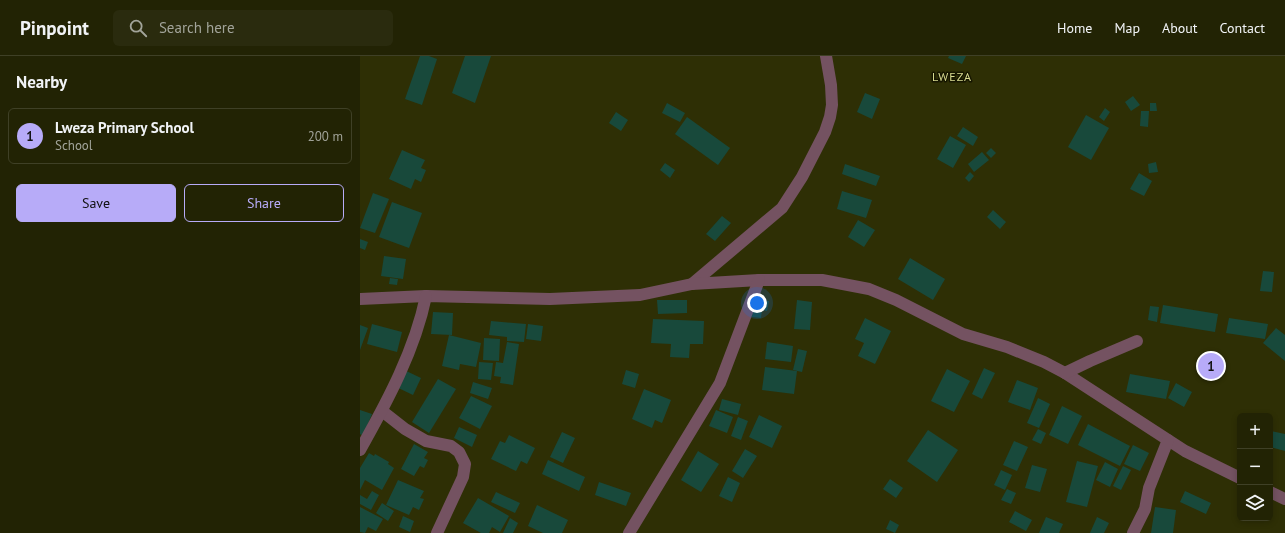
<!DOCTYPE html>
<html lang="en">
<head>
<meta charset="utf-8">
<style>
	:root { --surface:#222304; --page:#2a2b0e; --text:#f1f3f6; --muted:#a2a49a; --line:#3f4026; --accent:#b7abf8 }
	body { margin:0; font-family:"PT Sans",sans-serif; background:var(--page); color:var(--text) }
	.controls { position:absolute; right:12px; bottom:12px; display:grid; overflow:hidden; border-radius:6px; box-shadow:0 2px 6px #0003 }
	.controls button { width:36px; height:36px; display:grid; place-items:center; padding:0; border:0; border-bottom:1px solid var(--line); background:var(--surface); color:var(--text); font:20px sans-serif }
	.you { position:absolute; left:397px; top:247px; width:14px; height:14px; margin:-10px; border:3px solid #fff; border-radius:50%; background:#1a73e8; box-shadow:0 0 0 6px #1a73e833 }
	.badge { display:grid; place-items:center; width:26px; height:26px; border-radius:50%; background:var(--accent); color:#111; font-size:13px; font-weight:700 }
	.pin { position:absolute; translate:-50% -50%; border:2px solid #fff; box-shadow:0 1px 4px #0006 }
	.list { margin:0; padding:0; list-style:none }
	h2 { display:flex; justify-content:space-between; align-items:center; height:52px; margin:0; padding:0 16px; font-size:17px }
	h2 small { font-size:13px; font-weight:400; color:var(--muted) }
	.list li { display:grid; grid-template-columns:26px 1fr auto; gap:12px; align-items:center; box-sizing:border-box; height:56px; margin:0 8px 8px; padding:0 8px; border:1px solid var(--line); border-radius:6px }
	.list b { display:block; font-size:15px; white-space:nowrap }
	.list p { margin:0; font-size:13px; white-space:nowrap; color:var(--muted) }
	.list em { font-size:13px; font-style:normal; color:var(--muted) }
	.actions { display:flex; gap:8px; padding:12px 16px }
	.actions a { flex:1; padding:9px 0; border:1px solid var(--accent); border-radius:6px; text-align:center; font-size:14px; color:var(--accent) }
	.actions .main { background:var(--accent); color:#111 }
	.icon { flex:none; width:22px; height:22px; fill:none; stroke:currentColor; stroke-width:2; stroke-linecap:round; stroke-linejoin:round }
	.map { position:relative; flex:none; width:925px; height:477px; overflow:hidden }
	header { display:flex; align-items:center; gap:24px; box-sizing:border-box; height:56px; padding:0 20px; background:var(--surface); border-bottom:1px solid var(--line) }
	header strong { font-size:19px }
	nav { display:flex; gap:22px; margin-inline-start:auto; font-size:14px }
	.search { width:280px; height:36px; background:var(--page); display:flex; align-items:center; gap:10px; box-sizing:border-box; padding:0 14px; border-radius:6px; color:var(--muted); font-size:15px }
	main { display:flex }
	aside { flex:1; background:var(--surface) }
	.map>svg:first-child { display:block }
	.building { fill:#18493b }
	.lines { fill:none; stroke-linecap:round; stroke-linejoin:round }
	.street { stroke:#745261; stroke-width:12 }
	.labels { text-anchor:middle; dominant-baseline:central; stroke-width:3; stroke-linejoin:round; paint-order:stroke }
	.quarter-label { font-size:12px; letter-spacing:1px; fill:#d9dc90; stroke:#161600 }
</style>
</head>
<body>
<header>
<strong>Pinpoint</strong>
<div class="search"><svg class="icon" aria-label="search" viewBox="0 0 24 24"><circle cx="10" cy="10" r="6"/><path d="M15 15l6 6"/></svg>Search here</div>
<nav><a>Home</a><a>Map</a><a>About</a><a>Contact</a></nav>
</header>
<main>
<aside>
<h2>Nearby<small></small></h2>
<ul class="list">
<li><span class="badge">1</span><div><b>Lweza Primary School</b><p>School</p></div><em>200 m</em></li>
</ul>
<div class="actions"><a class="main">Save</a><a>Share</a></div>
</aside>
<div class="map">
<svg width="925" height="477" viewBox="0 0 925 477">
	<rect width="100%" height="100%" fill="#2e2f05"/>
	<g class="building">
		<path d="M60,0H69L77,3L62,49L45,43Z"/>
		<path d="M105,0H131L115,47L92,37Z"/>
		<path d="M589,0H606L602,8L588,2Z"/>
		<path d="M505,37L520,43L512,63L497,56Z"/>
		<path d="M773,40L780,49L771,55L765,46Z"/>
		<path d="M307,47L325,57L320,66L302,57Z"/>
		<path d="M790,47H796L797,55H790Z"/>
		<path d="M745,52L750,56L744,65L739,61Z"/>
		<path d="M781,55H789L788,71L780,70Z"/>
		<path d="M256,56L268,64L261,75L249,67Z"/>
		<path d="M726,59L749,72L731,104L708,91Z"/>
		<path d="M327,61L370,92L358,109L315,78Z"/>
		<path d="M603,71L618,81L613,90L597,80Z"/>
		<path d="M590,80L606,89L593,112L577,103Z"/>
		<path d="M631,92L636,97L631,102L626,97Z"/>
		<path d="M42,94L65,104L61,112L66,114L61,126L55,123L51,133L29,123Z"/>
		<path d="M622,96L629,104L614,116L608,108Z"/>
		<path d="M796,106L798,116L789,117L788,108Z"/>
		<path d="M305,107L315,114L310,122L300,114Z"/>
		<path d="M485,108L520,120L516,130L482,118Z"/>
		<path d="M610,116L614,120L609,126L605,122Z"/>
		<path d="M779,117L792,125L784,140L770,133Z"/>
		<path d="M482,135L512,144L506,162L477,153Z"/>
		<path d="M13,137L29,143L15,177L0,172Z"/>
		<path d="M32,146L62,157L49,192L19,181Z"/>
		<path d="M633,154L646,166L640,173L627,161Z"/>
		<path d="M362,160L371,167L355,185L346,178Z"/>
		<path d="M498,164L515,174L504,191L488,181Z"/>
		<path d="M0,183L8,186L5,194L0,192Z"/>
		<path d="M24,200L46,203L43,223L21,220Z"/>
		<path d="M550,202L585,223L573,244L538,223Z"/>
		<path d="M903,215L914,216L912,236L900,235Z"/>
		<path d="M30,222L38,223L37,229L29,228Z"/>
		<path d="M394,243L409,245L407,255L402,254L401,262L392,261Z"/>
		<path d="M297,244H327V257L298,258Z"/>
		<path d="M437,244L452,246L450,274L434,273Z"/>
		<path d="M803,249L858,258L855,276L800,267Z"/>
		<path d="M790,250L799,251L797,266L788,264Z"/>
		<path d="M73,256L93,257L92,279L71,278Z"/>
		<path d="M505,262L531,275L515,308L498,300L504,287L495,283Z"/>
		<path d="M869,262L908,268L905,283L866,277Z"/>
		<path d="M293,263L344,265L343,288H330L329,302L310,301L311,288L291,287Z"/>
		<path d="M131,265L166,268L164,286L147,285V281L129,279Z"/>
		<path d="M12,268L42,276L37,296L7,288Z"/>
		<path d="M168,268L183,270L181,285L166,283Z"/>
		<path d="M0,269L8,272L0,294Z"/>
		<path d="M916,272L925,279V305L903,287Z"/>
		<path d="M89,279L121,287L116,311L100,308L99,314L82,310Z"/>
		<path d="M124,282L140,283L139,305L123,304Z"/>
		<path d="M147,286L159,288L153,329L140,327L141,321L134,320L136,306L143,307Z"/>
		<path d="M407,286L433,290L431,306L405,303Z"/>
		<path d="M438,293L447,295L442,316L433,314Z"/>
		<path d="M119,306L133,307L131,324L118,323Z"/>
		<path d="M405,311L437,315L434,338L402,334Z"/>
		<path d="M40,312L61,322L53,339L32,329Z"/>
		<path d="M624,312L635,317L622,343L612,338Z"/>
		<path d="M587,313L610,325L594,356L571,345Z"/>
		<path d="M266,314L279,318L275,332L262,328Z"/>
		<path d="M770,318L810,325L806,343L766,336Z"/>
		<path d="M78,323L96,333L69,377L52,366Z"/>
		<path d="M657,324L678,332L670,354L648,346Z"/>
		<path d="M113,326L132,332L128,343L110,337Z"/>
		<path d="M816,327L832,336L824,351L808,342Z"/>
		<path d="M284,333L311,344L302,367L295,364L292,372L272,363Z"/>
		<path d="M111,340L132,350L120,373L99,362Z"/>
		<path d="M678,342L690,348L679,372L667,367Z"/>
		<path d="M362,343L381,348L378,359L359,354Z"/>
		<path d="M702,350L722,360L708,388L689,379Z"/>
		<path d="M0,354L12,358L3,380L0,378Z"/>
		<path d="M356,354L373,361L367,377L349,370Z"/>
		<path d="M399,359L422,370L412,392L389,381Z"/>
		<path d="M378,361L388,365L381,384L371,380Z"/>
		<path d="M728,368L770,390L760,410L718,389Z"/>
		<path d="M99,371L117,379L112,391L94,382Z"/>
		<path d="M678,373L686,377L681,388L672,384Z"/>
		<path d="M568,374L598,394L577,426L547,405Z"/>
		<path d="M911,375L925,378V395L910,391Z"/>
		<path d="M202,376L215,382L203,407L190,401Z"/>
		<path d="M149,379L175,392L167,408L161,405L156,415L131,403L140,385L145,387Z"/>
		<path d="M654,385L668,391L657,415L643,409Z"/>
		<path d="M54,388L68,396L64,402L68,404L64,412L60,410L54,420L41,413Z"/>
		<path d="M773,389L789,397L780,415L764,408Z"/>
		<path d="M385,393L397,400L383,422L372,415Z"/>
		<path d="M338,395L359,408L341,436L321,424Z"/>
		<path d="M9,397L14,400L15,398L29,406L28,408L34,412L22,434L5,424L0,434V412Z"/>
		<path d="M188,404L225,421L219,435L182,418Z"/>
		<path d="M717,405L738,410L727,451L706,446Z"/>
		<path d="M745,406L758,413L750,431L736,424Z"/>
		<path d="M672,409L687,413L680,436L665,432Z"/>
		<path d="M763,410L771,414L761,434L753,430Z"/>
		<path d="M641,414L652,419L645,434L634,429Z"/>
		<path d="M368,421L380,427L372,446L359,440Z"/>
		<path d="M530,423L543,432L536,442L523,433Z"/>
		<path d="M38,424L64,435L60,442L64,443L59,454L53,451L49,459L26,449Z"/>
		<path d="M239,426L271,437L266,450L235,439Z"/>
		<path d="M647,433L656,437L651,448L641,444Z"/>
		<path d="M12,435L19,439L11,454L0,448V439L7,443Z"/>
		<path d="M825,435L851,447L846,458L820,446Z"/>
		<path d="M136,436L160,447L155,457L131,446Z"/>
		<path d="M118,442L149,460L140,476L132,471L129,477H121L103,467Z"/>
		<path d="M22,447L34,455L28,465L16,457Z"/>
		<path d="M177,449L208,464L202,477H183L168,470Z"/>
		<path d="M0,451L23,463L16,475L8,471L5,477L0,476Z"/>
		<path d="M795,451L816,454L813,477H791Z"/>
		<path d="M655,455L672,464L666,475L649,466Z"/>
		<path d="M43,460L54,465L50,476L39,471Z"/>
		<path d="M686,461L703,468L699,477H679Z"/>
		<path d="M737,461L749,467L744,477H730Z"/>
		<path d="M150,462L158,467L153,477H143Z"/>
		<path d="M530,464L539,469L535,477L526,473Z"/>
	</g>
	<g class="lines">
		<g class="street">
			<path d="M332,228L422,152L442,121L465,76L470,61L472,49L471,29L466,0"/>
			<path d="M0,243L66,240L190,243L280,239L332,228L399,224H462L509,233L536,244L603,278L647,291L684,306L705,317L825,395L880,422"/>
			<path d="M705,317L730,305L777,285"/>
			<path d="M22,355L45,373L66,385L91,390L99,396L105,408L103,421L77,477"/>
			<path d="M0,394C27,346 55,294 66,240"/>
			<path d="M910,436L925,443"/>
			<path d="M269,477L360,327L399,224"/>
			<path d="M773,477L785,453L789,432L808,384"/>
		</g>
	</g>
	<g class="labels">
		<g class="quarter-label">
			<text x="592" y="20">LWEZA</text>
		</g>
	</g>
</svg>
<div class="controls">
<button>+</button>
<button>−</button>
<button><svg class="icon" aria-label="layers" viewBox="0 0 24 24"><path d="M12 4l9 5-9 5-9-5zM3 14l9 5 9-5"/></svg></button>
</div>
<div class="you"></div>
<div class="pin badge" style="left:851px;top:310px">1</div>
</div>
</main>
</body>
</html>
